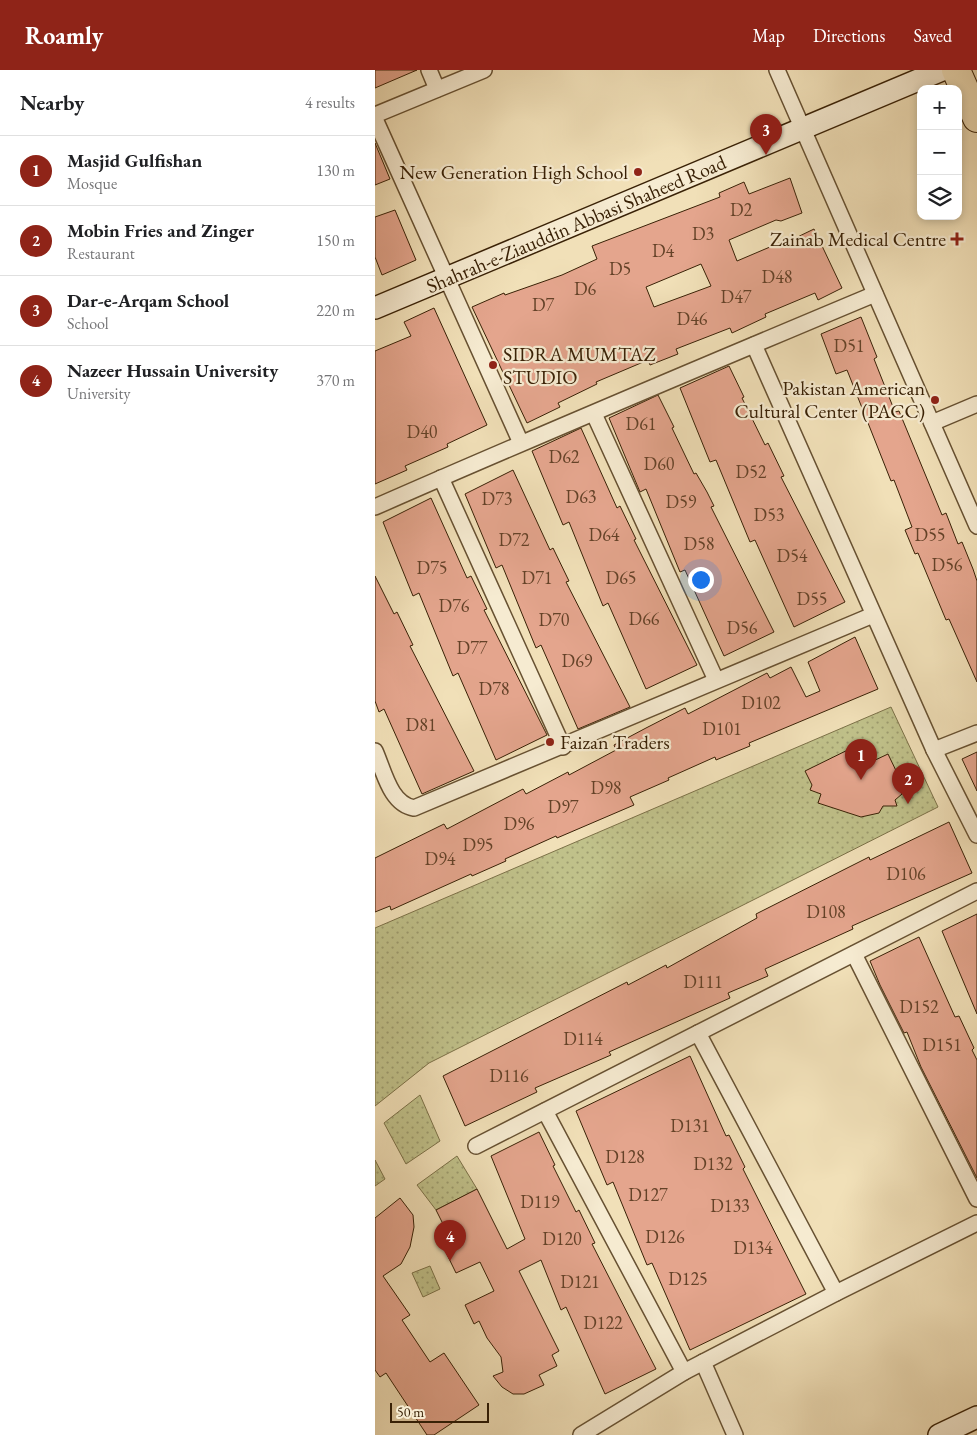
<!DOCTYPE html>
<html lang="en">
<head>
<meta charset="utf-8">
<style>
	:root { --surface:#fff; --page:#f6f6f6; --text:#202124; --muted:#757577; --line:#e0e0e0; --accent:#8f2418 }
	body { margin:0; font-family:"EB Garamond",serif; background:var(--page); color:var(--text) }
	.controls { position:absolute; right:15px; top:15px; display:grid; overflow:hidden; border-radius:10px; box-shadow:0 2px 8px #0003 }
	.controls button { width:45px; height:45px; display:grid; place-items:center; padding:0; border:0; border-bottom:1px solid var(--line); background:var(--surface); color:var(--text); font:25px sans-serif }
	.scale { position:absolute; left:15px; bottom:12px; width:99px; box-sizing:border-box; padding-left:5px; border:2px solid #392106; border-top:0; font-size:14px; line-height:18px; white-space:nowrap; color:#392106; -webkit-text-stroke:4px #f6ebd1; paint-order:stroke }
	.you { position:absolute; left:325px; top:509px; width:18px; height:18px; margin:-12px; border:4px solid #fff; border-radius:50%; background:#1a73e8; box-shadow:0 0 0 8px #1a73e833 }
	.badge { display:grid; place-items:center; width:32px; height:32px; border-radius:50%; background:var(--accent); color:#fff; font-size:16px; font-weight:700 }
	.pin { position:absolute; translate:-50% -41px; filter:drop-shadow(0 1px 2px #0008) }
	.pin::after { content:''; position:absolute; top:26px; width:18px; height:15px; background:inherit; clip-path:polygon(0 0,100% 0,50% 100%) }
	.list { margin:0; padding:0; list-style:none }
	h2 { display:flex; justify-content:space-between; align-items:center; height:65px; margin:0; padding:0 20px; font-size:21px }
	h2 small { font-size:16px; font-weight:400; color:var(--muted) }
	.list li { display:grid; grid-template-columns:32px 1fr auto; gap:15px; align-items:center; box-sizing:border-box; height:70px; padding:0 20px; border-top:1px solid var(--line) }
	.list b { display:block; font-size:19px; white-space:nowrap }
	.list p { margin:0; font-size:16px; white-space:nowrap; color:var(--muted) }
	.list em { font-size:16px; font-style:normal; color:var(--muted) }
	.icon { flex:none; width:28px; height:28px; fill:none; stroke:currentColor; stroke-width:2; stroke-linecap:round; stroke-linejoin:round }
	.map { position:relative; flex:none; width:602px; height:1365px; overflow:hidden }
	header { display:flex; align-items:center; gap:30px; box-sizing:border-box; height:70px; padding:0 25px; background:var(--accent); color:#fff }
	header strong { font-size:24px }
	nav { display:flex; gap:28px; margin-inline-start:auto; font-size:18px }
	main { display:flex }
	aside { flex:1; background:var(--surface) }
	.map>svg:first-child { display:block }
	.grass { fill:url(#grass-dots); stroke:#7c7148 }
	.building { fill:#e4a58d; stroke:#392106; fill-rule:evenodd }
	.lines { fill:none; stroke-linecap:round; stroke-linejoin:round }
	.street-casing { stroke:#675132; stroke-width:18 }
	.secondary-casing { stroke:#392106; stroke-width:24 }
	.highway-casing { stroke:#392106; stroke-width:30 }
	.street { stroke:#f6ebd1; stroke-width:15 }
	.secondary { stroke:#f6ebd1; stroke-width:21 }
	.highway { stroke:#f1e0b8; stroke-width:28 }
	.poi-dot { fill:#8f2418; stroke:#f6ebd1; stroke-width:2 }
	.labels { text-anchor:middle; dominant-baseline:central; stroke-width:4.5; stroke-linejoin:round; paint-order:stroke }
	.number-label { font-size:18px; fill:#644228 }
	.poi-label { font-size:20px; fill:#392106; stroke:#f6ebd1; text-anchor:end }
	.street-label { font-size:20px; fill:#392106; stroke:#f6ebd1 }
</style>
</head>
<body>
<header>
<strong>Roamly</strong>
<nav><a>Map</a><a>Directions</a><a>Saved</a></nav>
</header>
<main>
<aside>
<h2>Nearby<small>4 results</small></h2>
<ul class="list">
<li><span class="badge">1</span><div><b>Masjid Gulfishan</b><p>Mosque</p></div><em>130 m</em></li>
<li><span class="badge">2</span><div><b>Mobin Fries and Zinger</b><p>Restaurant</p></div><em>150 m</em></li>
<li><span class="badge">3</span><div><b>Dar-e-Arqam School</b><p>School</p></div><em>220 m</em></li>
<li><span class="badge">4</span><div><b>Nazeer Hussain University</b><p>University</p></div><em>370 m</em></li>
</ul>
</aside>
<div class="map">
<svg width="602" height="1365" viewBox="0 0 602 1365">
	<defs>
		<pattern id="grass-dots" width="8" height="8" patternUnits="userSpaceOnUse" patternTransform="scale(1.25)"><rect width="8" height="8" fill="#c0c18a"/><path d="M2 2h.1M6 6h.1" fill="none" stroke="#9d9c6f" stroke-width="1.8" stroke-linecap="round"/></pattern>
	</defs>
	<rect width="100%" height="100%" fill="#f1e0b8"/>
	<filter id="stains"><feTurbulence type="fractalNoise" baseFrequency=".004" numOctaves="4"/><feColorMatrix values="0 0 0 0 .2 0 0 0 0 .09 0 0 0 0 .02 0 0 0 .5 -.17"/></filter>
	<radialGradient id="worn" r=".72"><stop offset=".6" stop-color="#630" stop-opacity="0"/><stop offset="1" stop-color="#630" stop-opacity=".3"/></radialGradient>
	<g class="grass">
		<path d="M516,637L563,737L54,993L0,1036V858Z"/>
		<path d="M45,1025L65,1071L31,1094L9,1053Z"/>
		<path d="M82,1086L102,1119L61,1140L42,1115Z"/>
		<path d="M0,1090L10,1109L0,1116Z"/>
		<path d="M55,1196L65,1219L48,1227L37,1203Z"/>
	</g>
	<g class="building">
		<path d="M0,0H42L0,18Z"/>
		<path d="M0,73L15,109L0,115Z"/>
		<path d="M415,108L427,143L406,151L401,150L354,170L362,191L409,171L410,173L439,159L467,218L443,230L440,223L390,244L391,247L357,263L355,258L301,279L303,284L275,295L273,290L221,312L222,314L183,333L185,337L152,353L97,237L129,223L130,225L187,205L222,189L217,176L345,127L344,123L369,112L374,124ZM326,194L336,216L279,237L271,217Z"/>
		<path d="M20,140L41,190L7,205L0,187V147Z"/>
		<path d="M59,238L112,355L72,374L73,377L30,396L32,400L0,414V281L36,266L29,252Z"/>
		<path d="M486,247L502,287L499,289L520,342L524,341L567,445L571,443L583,474L587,472L598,499L602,511V612L574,549L571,550L543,483L540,484L530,460L537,457L519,410L516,411L472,300L461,304L446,264Z"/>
		<path d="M354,296L369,327L367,328L390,375L393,373L409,406L406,407L470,532L419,557L380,470L375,472L341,390L335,392L305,318Z"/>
		<path d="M283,325L299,357L297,358L319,404L321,403L332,422L339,436L336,437L399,562L349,586L310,500L305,502L271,419L265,422L234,348Z"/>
		<path d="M206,358L242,438L245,436L261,469L259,470L322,595L271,619L233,533L228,536L194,452L188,455L157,381Z"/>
		<path d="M138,400L175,480L178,478L194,511L191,512L255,637L203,659L166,575L161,578L127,495L121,498L90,424Z"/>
		<path d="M56,428L92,508L96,506L112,539L109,540L172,665L121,690L83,603L78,606L44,523L38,526L8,452Z"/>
		<path d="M0,506L19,544L22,542L38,575L35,576L99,701L47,724L9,639L4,642L0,631Z"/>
		<path d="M480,567L503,619L374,673L375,676L341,690L340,687L293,708L294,710L255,727L259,735L182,768L181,766L130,789L131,791L97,806L96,804L16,840L15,836L0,842V788L69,754L72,759L148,719L151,724L193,702L194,705L241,680L239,675L271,658L310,638L313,644L392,603L395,608L416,597L431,627L445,621L433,592Z"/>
		<path d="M487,673L496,692L513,684L525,709L521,711L527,724L520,730L522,736H508L504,743L486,747L443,733L446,724L435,720L437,715L430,701Z"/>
		<path d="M602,682V721L587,689Z"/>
		<path d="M574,752L597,803L477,856L478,859L390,899L393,906L353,923L355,928L234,982L236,985L160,1018L162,1022L90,1056L68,1006L252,912L253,915L291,895L292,898L382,848L381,844L494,787L495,790Z"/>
		<path d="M602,844V944L567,861Z"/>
		<path d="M544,867L580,947L584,946L599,978L597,980L602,990V1108L546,997L532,962L529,963L505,915L495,891Z"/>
		<path d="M315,986L351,1066L354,1065L370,1097L368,1099L431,1224L315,1280L277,1193L272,1195L238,1112L232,1115L201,1041Z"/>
		<path d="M164,1062L180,1095L178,1096L201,1142L204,1140L220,1173L217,1174L281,1299L230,1324L191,1237L186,1240L166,1190L144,1201L184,1281L177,1285L182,1296L164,1305L169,1315L149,1324H138L127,1317L118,1306L128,1302L126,1287L112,1268L104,1251L99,1254L90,1235L119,1221L105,1192L81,1203L62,1164L71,1160L61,1140L102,1119L132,1179L150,1169L116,1086Z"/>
		<path d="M25,1128L38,1145L39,1157L35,1177L26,1194L8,1206L35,1245L27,1250L55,1292L69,1283L104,1335L59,1365H52L11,1303L5,1307L0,1300V1148Z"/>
	</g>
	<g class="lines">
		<g class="street-casing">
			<g id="street">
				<path d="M54,0L62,19"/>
				<path d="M402,0L602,456"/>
				<path d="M0,45L109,0"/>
				<path d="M0,49L146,373"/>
				<path d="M379,275L559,680L602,765"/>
				<path d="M219,344L341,610"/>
				<path d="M557,353L602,334"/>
				<path d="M66,408L188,677"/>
				<path d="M0,437C166,364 333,294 500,224"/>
				<path d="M559,680L602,663"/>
				<path d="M0,681C9,701 15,734 39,738L498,545"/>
				<path d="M479,884L602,1129"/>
				<path d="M323,963L461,1223"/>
				<path d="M170,1041L309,1302"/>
				<path d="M101,1076L602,821"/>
				<path d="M328,1292L360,1365"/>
				<path d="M206,1365L309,1302L461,1223L602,1153"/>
			</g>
		</g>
		<g class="secondary-casing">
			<g id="secondary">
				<path d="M0,238L567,0"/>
				<path d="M564,1365L602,1347"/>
			</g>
		</g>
		<g class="highway-casing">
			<path id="highway" d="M581,0L602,48"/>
		</g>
		<use href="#street" class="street"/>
		<use href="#secondary" class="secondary"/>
		<use href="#highway" class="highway"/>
	</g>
	<g class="poi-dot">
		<circle cx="263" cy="102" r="5"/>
		<path d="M579.5 161.5h5v5h5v5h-5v5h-5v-5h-5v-5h5z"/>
		<circle cx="118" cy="295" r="5"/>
		<circle cx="560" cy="330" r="5"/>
		<circle cx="175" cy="672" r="5"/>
	</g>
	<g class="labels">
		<g class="number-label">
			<text x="366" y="139">D2</text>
			<text x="328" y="163">D3</text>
			<text x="288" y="180">D4</text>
			<text x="245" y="198">D5</text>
			<text x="402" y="206">D48</text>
			<text x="210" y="218">D6</text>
			<text x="361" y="226">D47</text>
			<text x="168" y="234">D7</text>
			<text x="317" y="248">D46</text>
			<text x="474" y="275">D51</text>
			<text x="266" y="353">D61</text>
			<text x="47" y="361">D40</text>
			<text x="189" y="386">D62</text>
			<text x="284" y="393">D60</text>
			<text x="376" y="401">D52</text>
			<text x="206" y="426">D63</text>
			<text x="122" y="428">D73</text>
			<text x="306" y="431">D59</text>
			<text x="394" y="444">D53</text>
			<text x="229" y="464">D64</text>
			<text x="555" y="464">D55</text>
			<text x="139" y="469">D72</text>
			<text x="324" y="473">D58</text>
			<text x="417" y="485">D54</text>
			<text x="572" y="494">D56</text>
			<text x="57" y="497">D75</text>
			<text x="162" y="507">D71</text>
			<text x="246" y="507">D65</text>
			<text x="437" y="528">D55</text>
			<text x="79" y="535">D76</text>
			<text x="269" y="548">D66</text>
			<text x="179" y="549">D70</text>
			<text x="367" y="557">D56</text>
			<text x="97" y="577">D77</text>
			<text x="202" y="590">D69</text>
			<text x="119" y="618">D78</text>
			<text x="386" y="632">D102</text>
			<text x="46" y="654">D81</text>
			<text x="347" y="658">D101</text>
			<text x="231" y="717">D98</text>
			<text x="188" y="736">D97</text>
			<text x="144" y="753">D96</text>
			<text x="103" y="774">D95</text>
			<text x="65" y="788">D94</text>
			<text x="531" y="803">D106</text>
			<text x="451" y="841">D108</text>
			<text x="328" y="911">D111</text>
			<text x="544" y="936">D152</text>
			<text x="208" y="968">D114</text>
			<text x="567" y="974">D151</text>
			<text x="134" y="1005">D116</text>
			<text x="315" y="1055">D131</text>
			<text x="250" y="1086">D128</text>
			<text x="338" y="1093">D132</text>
			<text x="273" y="1124">D127</text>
			<text x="165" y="1131">D119</text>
			<text x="355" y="1135">D133</text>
			<text x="290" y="1166">D126</text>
			<text x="187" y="1168">D120</text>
			<text x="378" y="1177">D134</text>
			<text x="313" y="1208">D125</text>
			<text x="205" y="1211">D121</text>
			<text x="228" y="1252">D122</text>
		</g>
		<g class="poi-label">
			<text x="253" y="102">New Generation High School</text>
			<text x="571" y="169">Zainab Medical Centre</text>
			<text x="128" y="284" text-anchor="start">SIDRA MUMTAZ<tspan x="128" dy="23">STUDIO</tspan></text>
			<text x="550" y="318">Pakistan American<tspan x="550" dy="23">Cultural Center (PACC)</tspan></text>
			<text x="185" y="672" text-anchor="start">Faizan Traders</text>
		</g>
		<g class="street-label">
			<text transform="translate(201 154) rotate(-23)">Shahrah-e-Ziauddin Abbasi Shaheed Road</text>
		</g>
	</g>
	<rect width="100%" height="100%" filter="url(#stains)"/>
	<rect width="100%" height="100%" fill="url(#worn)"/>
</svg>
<div class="controls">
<button>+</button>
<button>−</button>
<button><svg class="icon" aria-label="layers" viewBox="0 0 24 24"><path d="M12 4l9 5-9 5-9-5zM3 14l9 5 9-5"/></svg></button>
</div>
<div class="scale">50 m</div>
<div class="you"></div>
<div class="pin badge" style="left:486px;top:710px">1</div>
<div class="pin badge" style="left:533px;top:734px">2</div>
<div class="pin badge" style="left:391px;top:85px">3</div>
<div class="pin badge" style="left:75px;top:1191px">4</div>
</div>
</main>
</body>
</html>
